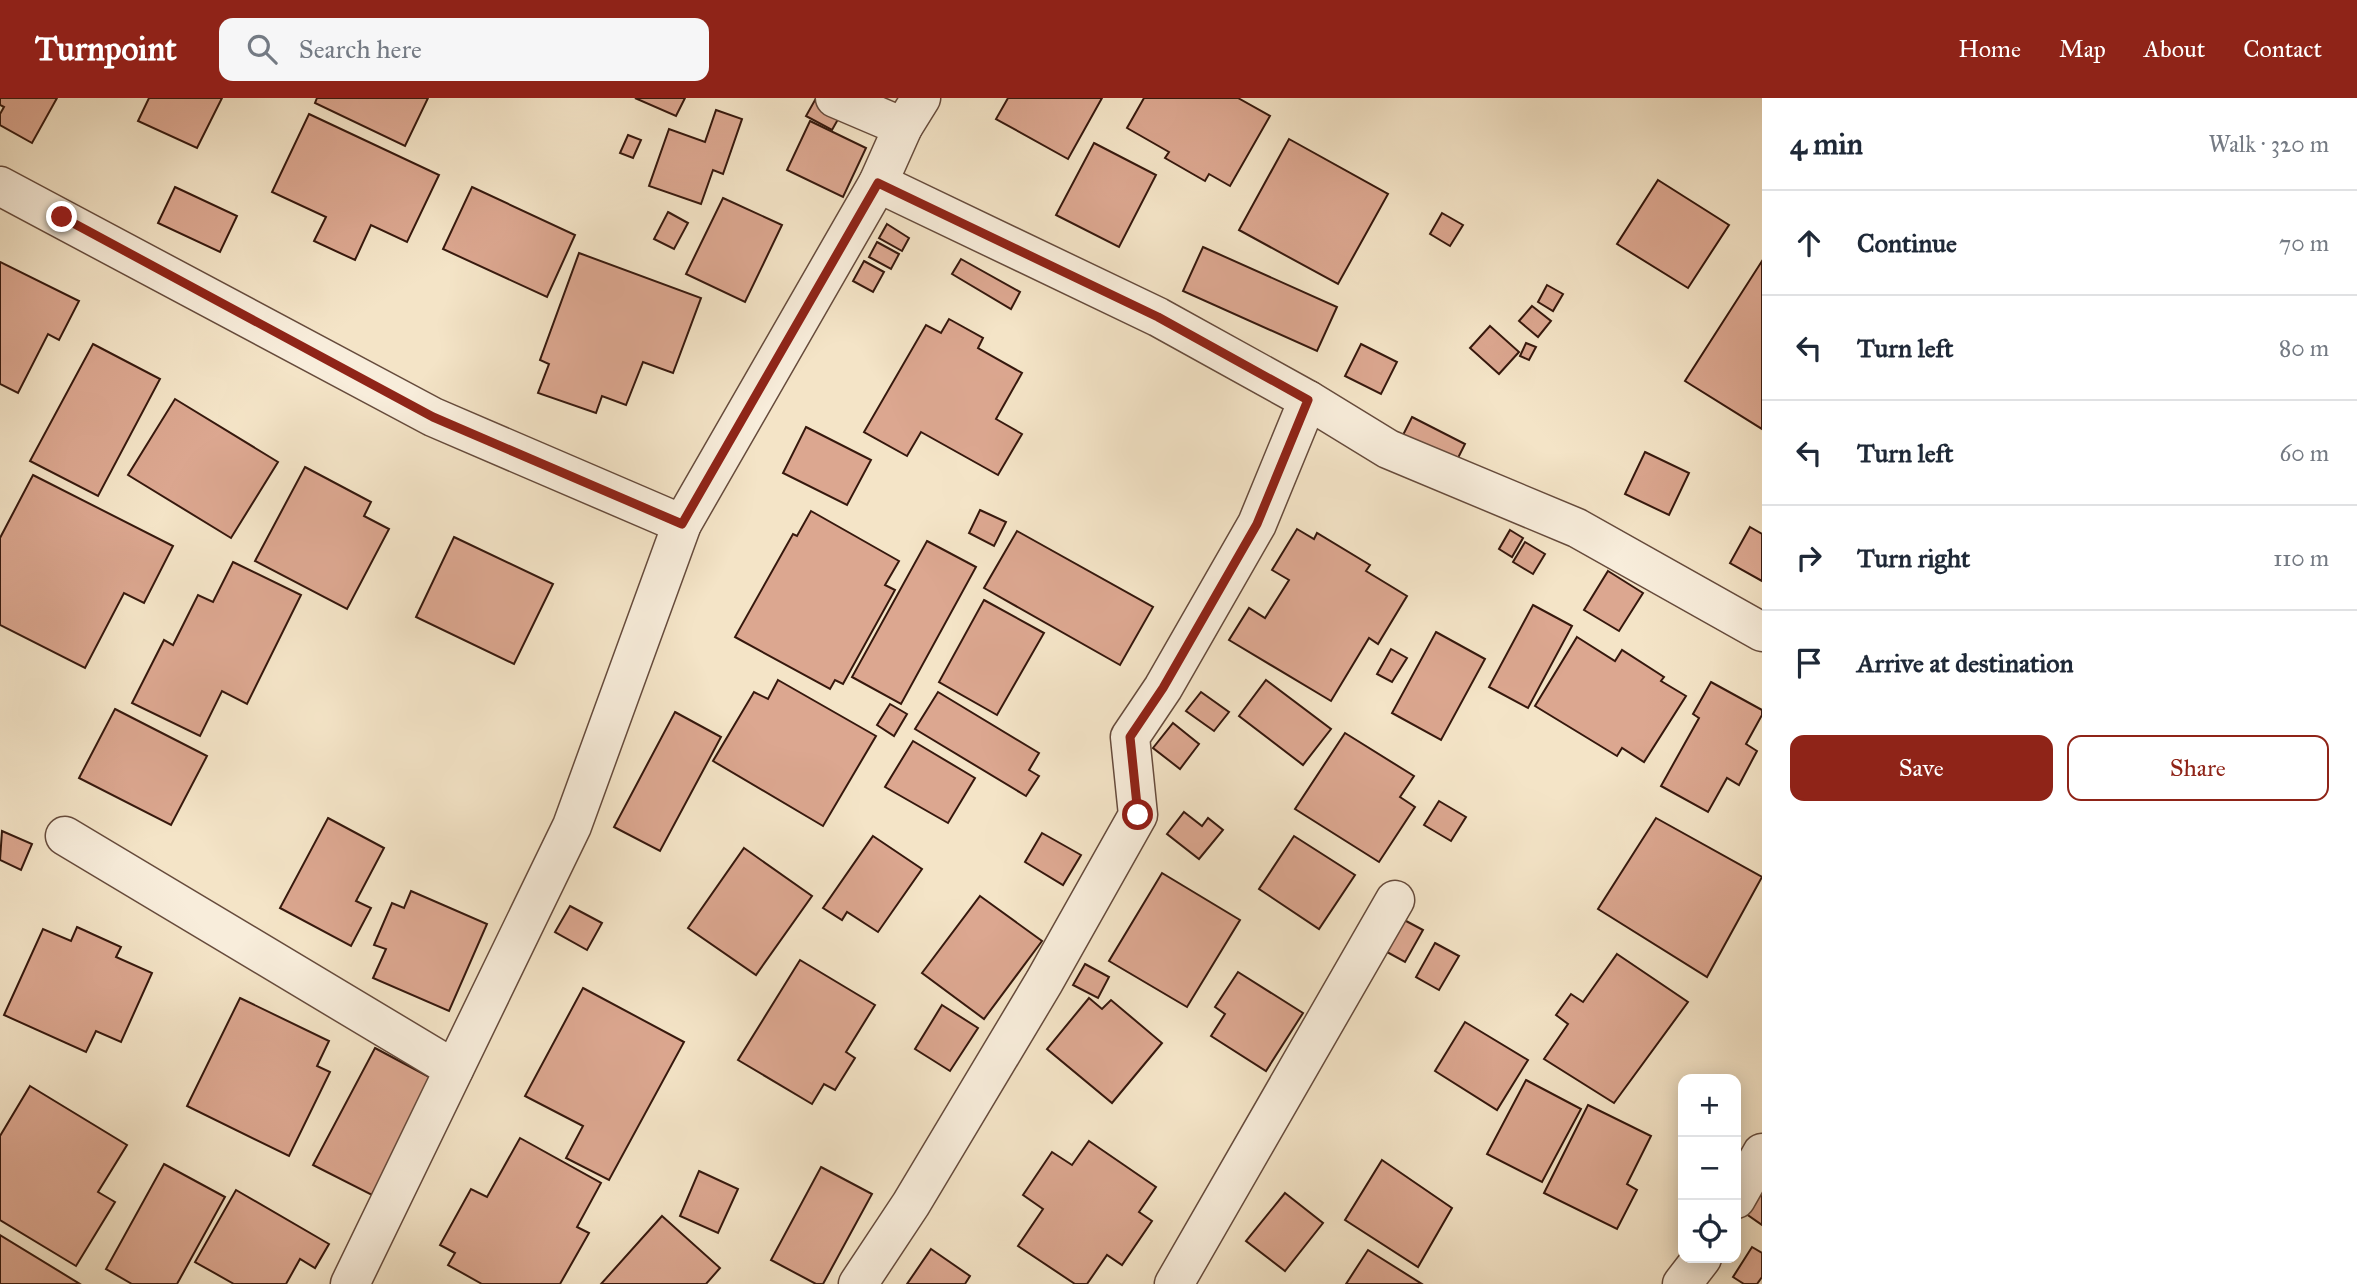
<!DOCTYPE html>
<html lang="en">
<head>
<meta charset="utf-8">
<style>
	:root { --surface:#fff; --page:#f6f6f7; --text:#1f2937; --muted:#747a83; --line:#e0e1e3; --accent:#8f2418 }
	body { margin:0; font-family:"IM FELL Great Primer",serif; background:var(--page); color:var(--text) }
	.controls { position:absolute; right:21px; bottom:21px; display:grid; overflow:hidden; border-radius:14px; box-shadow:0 4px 18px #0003 }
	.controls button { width:63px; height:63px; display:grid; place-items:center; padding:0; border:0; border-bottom:2px solid var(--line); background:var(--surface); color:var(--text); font:35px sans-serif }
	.stop { position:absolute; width:21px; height:21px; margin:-16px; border:5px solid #8f2418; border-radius:50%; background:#fff }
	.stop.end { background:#8f2418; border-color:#fff; box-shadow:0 2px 7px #0008 }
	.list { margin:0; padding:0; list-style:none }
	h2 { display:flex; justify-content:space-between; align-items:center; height:91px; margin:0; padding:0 28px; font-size:30px }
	h2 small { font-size:23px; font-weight:400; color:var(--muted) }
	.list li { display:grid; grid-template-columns:46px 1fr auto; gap:21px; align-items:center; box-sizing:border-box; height:105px; padding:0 28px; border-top:2px solid var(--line) }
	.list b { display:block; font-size:26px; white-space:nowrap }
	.list em { font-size:23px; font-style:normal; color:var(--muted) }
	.actions { display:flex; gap:14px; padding:21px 28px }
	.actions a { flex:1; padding:16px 0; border:2px solid var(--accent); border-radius:14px; text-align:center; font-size:24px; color:var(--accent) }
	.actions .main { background:var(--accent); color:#fff }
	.icon { flex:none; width:38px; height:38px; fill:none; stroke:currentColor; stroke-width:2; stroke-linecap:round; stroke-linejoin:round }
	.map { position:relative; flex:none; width:1762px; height:1186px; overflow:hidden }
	header { display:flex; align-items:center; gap:42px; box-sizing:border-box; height:98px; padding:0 35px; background:var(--accent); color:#fff }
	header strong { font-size:33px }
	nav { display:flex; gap:38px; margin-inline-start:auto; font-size:24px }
	.search { width:490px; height:63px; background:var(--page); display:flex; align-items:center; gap:18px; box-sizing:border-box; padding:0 24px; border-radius:14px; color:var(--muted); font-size:26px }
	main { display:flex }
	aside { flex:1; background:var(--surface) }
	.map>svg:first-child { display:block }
	.building { fill:#dca790; stroke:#36180d; stroke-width:2 }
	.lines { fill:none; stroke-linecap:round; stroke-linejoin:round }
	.minor-casing { stroke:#664b3c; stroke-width:41 }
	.minor { stroke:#f8eddb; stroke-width:38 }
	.route { stroke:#8f2418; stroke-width:9 }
</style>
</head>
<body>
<header>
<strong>Turnpoint</strong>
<div class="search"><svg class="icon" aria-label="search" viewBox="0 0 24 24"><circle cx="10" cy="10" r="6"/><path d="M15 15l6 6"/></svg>Search here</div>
<nav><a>Home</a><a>Map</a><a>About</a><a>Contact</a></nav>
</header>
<main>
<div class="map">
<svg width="1762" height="1186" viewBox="0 0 1762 1186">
	<rect width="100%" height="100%" fill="#f4e4c7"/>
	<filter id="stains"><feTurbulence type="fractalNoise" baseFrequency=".00286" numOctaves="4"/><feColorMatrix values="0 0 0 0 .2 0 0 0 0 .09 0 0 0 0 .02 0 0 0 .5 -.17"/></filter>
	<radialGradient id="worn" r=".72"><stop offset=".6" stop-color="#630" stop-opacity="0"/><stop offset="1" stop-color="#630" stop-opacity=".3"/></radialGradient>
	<g class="building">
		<path d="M0,0H57L32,45L0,27V16L4,9L0,7Z"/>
		<path d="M149,0H222L197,50L138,23Z"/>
		<path d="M317,0H428L405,48L315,5Z"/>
		<path d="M635,0H685L676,18Z"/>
		<path d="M1008,0H1102L1068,61L996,21Z"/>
		<path d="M1144,0H1238L1270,18L1230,88L1209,76L1205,83L1165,60L1169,54L1127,30Z"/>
		<path d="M815,2L841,16L832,32L806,18Z"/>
		<path d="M716,12L742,21L723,76L713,72L701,106L649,88L669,31L705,44Z"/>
		<path d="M309,16L439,77L407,144L371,127L355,162L314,143L326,119L272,94Z"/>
		<path d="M810,23L866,50L843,99L787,72Z"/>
		<path d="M628,37L641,42L633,60L620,55Z"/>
		<path d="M1289,41L1388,96L1338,186L1239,132Z"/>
		<path d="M1094,45L1156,77L1119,149L1056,117Z"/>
		<path d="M1658,82L1729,127L1688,190L1617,146Z"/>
		<path d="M175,89L237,118L220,154L158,125Z"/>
		<path d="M472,89L575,137L547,199L443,151Z"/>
		<path d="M723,100L782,127L745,204L686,176Z"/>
		<path d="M668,114L688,125L674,151L654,141Z"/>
		<path d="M1442,115L1463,127L1450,148L1430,136Z"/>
		<path d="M887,126L909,140L902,153L879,140Z"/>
		<path d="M877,144L899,156L891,171L869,159Z"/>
		<path d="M1203,149L1337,209L1317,253L1183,193Z"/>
		<path d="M579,155L701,200L673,275L643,264L626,307L602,298L596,315L538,295L549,266L540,262Z"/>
		<path d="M961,161L1020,194L1011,211L952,176Z"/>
		<path d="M864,163L884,174L873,194L853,183Z"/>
		<path d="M1762,163V331L1685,283Z"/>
		<path d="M0,164L79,203L59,242L48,236L18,295L0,286Z"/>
		<path d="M1547,187L1563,196L1553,213L1538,204Z"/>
		<path d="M1532,208L1551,223L1538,239L1519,223Z"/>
		<path d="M949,221L983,240L978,250L1022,275L996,321L1022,336L998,377L921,334L907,358L864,334L926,227L941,235Z"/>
		<path d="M1490,228L1519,254L1499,276L1470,250Z"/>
		<path d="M1526,245L1536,249L1529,262L1520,258Z"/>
		<path d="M93,246L160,281L98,398L30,363Z"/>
		<path d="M1361,246L1397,264L1381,296L1345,278Z"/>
		<path d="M175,301L278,364L231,440L128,377Z"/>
		<path d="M1412,319L1465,346L1456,364L1403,337Z"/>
		<path d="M806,329L871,362L847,407L783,375Z"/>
		<path d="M1645,354L1689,375L1669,417L1625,396Z"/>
		<path d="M305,369L371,404L364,418L389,431L347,511L255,463Z"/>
		<path d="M33,377L173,448L144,505L124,495L85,570L0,527V440Z"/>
		<path d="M980,412L1006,424L994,448L969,435Z"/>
		<path d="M811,413L899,463L885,487L895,492L843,586L835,582L830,591L735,539L793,436L797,438Z"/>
		<path d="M1750,429L1762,436V483L1730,465Z"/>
		<path d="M1297,431L1314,441L1317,435L1370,467L1366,473L1407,498L1378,546L1369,540L1331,603L1229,542L1249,510L1265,520L1289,482L1272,472Z"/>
		<path d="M1510,432L1523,440L1512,459L1499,451Z"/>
		<path d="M1017,433L1153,509L1120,567L984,490Z"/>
		<path d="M454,439L553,486L514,566L416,519Z"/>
		<path d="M927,443L976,469L901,606L852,579Z"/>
		<path d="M1525,444L1545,456L1533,476L1513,464Z"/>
		<path d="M233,464L301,497L247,606L222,593L200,638L132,605L164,542L173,547L198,497L213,504Z"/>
		<path d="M1608,473L1643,495L1619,533L1584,512Z"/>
		<path d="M984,502L1044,535L997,617L939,584Z"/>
		<path d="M1533,507L1572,528L1528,610L1489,589Z"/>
		<path d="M1436,534L1485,561L1441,642L1392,615Z"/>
		<path d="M1577,539L1615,563L1622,552L1664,579L1661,583L1686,598L1644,664L1622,650L1617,658L1535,608Z"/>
		<path d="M1391,551L1407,560L1392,584L1377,576Z"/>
		<path d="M778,582L876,638L823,728L713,663L754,594L768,601Z"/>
		<path d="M1266,582L1331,631L1303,667L1239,618Z"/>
		<path d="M1711,584L1762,612V617L1746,646L1757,653L1739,687L1727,680L1708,714L1661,688L1699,620L1693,616Z"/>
		<path d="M938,594L1039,655L1029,672L1039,678L1026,698L915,631Z"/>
		<path d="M1201,594L1229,614L1214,633L1186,613Z"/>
		<path d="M890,606L907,616L894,638L877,627Z"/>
		<path d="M115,611L207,658L171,727L79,680Z"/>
		<path d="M675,614L721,639L660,753L614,729Z"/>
		<path d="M1173,625L1199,646L1180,671L1153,650Z"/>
		<path d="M1345,635L1414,678L1400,699L1415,709L1379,764L1295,711Z"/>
		<path d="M913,643L975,680L948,725L885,689Z"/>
		<path d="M1439,703L1466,719L1451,743L1424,727Z"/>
		<path d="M1184,714L1202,728L1208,720L1223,732L1199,761L1167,736Z"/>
		<path d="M328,720L384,750L356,803L371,810L351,848L280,810Z"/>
		<path d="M1656,720L1762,779L1707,879L1598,811Z"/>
		<path d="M2,733L32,746L21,772L0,762Z"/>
		<path d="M1042,735L1081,757L1063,787L1025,764Z"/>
		<path d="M873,738L922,771L878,834L847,814L842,822L823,810Z"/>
		<path d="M1294,738L1355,777L1319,831L1259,791Z"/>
		<path d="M744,750L812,798L756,877L688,830Z"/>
		<path d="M1162,775L1240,822L1187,909L1109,863Z"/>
		<path d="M411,793L487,826L449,913L373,880L386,851L374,847L392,805L404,810Z"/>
		<path d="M980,798L1042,843L984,921L922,875Z"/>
		<path d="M570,808L602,825L587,852L555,834Z"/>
		<path d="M1393,816L1423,832L1405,864L1376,848Z"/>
		<path d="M77,829L121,849L116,859L152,875L121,944L96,933L86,954L4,917L43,831L71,843Z"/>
		<path d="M1435,845L1459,858L1439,892L1416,879Z"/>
		<path d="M1617,856L1688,904L1614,1005L1544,961L1568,926L1556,917L1571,896L1583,904Z"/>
		<path d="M800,862L875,907L846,954L855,960L835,992L824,986L812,1006L738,962Z"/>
		<path d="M1085,866L1109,879L1098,900L1073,887Z"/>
		<path d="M1238,874L1303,915L1266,973L1211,938L1225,916L1215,909Z"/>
		<path d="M583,890L684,944L609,1082L566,1060L583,1028L525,998Z"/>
		<path d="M240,900L329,943L317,968L330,974L289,1058L187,1008Z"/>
		<path d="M1089,900L1102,911L1111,902L1162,945L1112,1005L1047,951Z"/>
		<path d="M942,907L978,930L950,973L915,951Z"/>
		<path d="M1465,924L1528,962L1497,1012L1435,973Z"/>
		<path d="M375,950L433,981L372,1097L313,1067Z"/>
		<path d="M1526,982L1581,1011L1542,1084L1487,1056Z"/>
		<path d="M30,988L127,1047L98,1094L115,1104L76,1168L0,1122V1038Z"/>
		<path d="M1588,1007L1651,1038L1627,1086L1637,1092L1617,1131L1544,1095Z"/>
		<path d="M520,1040L601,1085L577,1129L589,1135L560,1186H482L448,1167L455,1155L440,1147L471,1091L487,1099Z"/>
		<path d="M1089,1043L1156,1089L1139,1114L1152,1123L1122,1167L1107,1157L1087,1186H1075L1018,1148L1043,1111L1023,1097L1052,1054L1072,1067Z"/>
		<path d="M1382,1062L1452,1110L1418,1169L1345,1122Z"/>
		<path d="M164,1066L225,1099L177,1186H132L106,1171Z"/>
		<path d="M821,1069L872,1096L823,1186H816L771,1162Z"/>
		<path d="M699,1073L738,1091L718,1135L680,1118Z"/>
		<path d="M1762,1085V1127L1742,1113Z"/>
		<path d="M236,1092L329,1146L315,1170L300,1161L286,1186H234L195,1164Z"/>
		<path d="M1285,1095L1323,1125L1285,1173L1246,1143Z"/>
		<path d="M662,1118L720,1170L706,1186H601Z"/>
		<path d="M0,1137L80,1186H0Z"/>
		<path d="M1752,1149L1762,1155V1179L1757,1186H1744L1733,1179Z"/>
		<path d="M931,1151L970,1178L965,1186H907Z"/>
		<path d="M1368,1152L1422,1186H1346Z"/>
	</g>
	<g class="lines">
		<g class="minor-casing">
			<g id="minor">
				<path d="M835,0L903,29"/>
				<path d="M878,85L1158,219L1308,302L1388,351L1577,430L1762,534"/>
				<path d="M0,88L433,319L682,426"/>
				<path d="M65,738L454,971"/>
				<path d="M1736,1101L1762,1055"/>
				<path d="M350,1186L572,728L682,426L878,85L903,29L921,0"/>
				<path d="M858,1186L911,1106L1044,884L1138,717L1130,639L1163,590L1257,426L1308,302"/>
				<path d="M1174,1186L1395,802"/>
				<path d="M1682,1186L1702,1160"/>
			</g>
		</g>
		<use href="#minor" class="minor"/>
	</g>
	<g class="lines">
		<path class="route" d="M62,119L433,319L682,426L878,85L1158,219L1308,302L1257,426L1163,590L1130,639L1138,717"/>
	</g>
	<rect width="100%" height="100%" filter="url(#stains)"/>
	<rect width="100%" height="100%" fill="url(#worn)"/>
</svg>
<div class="controls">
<button>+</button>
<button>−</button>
<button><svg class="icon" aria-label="locate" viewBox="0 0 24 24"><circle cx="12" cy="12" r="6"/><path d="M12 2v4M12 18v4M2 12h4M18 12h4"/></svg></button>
</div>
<div class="stop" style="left:1138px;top:717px"></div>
<div class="stop end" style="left:62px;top:119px"></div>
</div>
<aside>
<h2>4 min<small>Walk · 320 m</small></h2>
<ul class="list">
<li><svg class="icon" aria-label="ahead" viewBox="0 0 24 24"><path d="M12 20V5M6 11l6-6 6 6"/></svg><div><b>Continue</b></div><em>70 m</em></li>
<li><svg class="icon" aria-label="left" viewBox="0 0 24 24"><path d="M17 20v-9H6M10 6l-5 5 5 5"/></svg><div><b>Turn left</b></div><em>80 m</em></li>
<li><svg class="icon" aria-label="left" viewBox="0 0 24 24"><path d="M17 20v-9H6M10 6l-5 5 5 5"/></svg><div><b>Turn left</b></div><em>60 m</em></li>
<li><svg class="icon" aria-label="right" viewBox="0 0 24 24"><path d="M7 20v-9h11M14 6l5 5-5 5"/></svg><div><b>Turn right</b></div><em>110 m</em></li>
<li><svg class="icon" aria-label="arrive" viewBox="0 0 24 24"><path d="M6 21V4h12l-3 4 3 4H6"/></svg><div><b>Arrive at destination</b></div></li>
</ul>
<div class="actions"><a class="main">Save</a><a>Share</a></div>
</aside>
</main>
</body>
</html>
